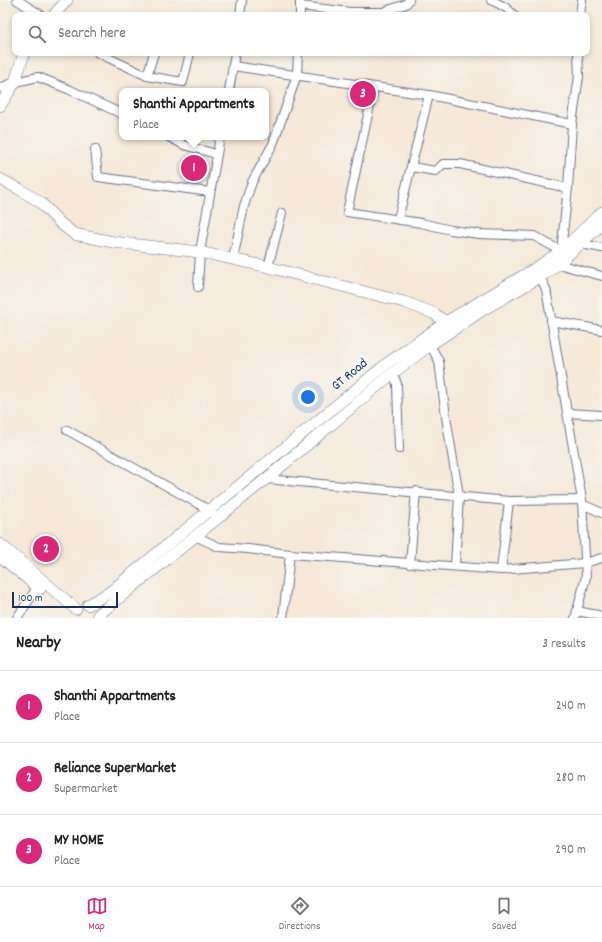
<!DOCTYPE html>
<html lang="en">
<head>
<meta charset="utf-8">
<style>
	:root { --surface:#fff; --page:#f6f6f6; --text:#222; --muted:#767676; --line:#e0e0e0; --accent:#db2777 }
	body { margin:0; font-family:Dekko,sans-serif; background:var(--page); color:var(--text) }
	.scale { position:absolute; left:12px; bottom:10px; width:106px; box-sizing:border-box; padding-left:4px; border:2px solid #1b2f5e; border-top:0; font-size:11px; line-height:14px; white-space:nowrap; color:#1b2f5e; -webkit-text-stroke:3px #f6f6f2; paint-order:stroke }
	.you { position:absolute; left:308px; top:397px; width:14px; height:14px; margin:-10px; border:3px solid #fff; border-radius:50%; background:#1a73e8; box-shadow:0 0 0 6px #1a73e833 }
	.badge { display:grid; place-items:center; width:26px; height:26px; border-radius:50%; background:var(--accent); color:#fff; font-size:13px; font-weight:700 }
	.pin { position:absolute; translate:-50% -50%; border:2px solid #fff; box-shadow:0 1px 4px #0006 }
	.popup { position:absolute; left:119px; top:88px; width:150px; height:52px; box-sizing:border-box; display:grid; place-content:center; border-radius:8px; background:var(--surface); filter:drop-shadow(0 1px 3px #0005); font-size:13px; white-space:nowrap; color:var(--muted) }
	.popup b { font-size:15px; color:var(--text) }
	.popup::after { content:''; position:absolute; left:50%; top:100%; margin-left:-8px; border:8px solid transparent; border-top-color:var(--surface) }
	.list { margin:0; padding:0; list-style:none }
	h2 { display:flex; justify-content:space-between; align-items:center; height:52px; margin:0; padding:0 16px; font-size:17px }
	h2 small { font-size:13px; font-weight:400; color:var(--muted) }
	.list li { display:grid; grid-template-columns:26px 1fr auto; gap:12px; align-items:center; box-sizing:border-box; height:72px; padding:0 16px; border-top:1px solid var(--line) }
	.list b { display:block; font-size:15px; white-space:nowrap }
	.list p { margin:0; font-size:13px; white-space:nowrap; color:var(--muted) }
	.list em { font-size:13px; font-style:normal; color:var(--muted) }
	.icon { flex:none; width:22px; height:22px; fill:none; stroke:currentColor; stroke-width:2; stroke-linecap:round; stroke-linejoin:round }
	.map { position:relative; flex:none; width:602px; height:618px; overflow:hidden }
	.search { position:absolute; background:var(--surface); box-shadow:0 2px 6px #0003; left:12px; right:12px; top:12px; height:44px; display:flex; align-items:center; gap:10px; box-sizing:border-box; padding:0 14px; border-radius:8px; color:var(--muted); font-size:15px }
	.sheet { height:268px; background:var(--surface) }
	nav { display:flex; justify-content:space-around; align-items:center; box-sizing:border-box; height:56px; border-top:1px solid var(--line); background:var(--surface); font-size:11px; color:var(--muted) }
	nav a { display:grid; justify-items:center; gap:2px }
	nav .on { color:var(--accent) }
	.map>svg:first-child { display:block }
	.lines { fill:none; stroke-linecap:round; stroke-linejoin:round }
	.street-casing { stroke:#677089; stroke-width:10 }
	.secondary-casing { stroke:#677089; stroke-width:12 }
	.street { stroke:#fff; stroke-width:8 }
	.secondary { stroke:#fff; stroke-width:11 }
	.labels { text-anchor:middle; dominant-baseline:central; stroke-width:3.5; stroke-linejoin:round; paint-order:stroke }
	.street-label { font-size:14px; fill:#1b2f5e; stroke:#f6f6f2 }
</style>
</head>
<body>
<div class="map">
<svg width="602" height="618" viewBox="0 0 602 618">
	<rect width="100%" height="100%" fill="#f6f6f2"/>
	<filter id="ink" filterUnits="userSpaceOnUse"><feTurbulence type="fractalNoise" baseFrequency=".025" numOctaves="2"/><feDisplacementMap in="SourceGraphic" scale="8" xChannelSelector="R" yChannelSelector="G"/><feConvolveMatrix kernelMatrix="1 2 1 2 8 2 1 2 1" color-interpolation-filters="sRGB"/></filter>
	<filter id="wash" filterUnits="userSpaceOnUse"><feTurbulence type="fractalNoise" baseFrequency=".012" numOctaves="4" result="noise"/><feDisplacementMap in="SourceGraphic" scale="16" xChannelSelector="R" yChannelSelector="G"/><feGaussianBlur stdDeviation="0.9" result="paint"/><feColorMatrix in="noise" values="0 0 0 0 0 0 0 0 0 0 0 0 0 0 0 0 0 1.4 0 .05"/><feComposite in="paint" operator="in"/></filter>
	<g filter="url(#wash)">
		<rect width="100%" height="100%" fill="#f5e8d8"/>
	</g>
	<g filter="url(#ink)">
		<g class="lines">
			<g class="street-casing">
				<g id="street">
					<path d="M17,0L41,15"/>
					<path d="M491,0L505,7L514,15"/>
					<path d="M300,6L350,12H383L406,4L409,0"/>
					<path d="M240,15L242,0"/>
					<path d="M300,15V0"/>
					<path d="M580,15L582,0"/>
					<path d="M98,53L147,76L154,53"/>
					<path d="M233,66L429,95L572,124"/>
					<path d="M147,76L183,82L190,53"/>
					<path d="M374,87L347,212L421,223L451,230L479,234L534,236L561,251L568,188L572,124L579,76L578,53"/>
					<path d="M0,88L15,82L38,77L68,89L122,114"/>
					<path d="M229,91L235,53"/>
					<path d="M169,137L184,145L216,154"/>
					<path d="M95,149L98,177L210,192"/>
					<path d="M411,167L436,171L443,164H460L568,188"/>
					<path d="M398,219L429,95"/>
					<path d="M581,244L602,248"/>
					<path d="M233,259L244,206L252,182L273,144L297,75L298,53"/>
					<path d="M558,264L602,276"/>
					<path d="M268,267L282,213"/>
					<path d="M540,277L546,289L582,500L586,577L575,618"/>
					<path d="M198,287L200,252L220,137"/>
					<path d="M551,321L602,330"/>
					<path d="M430,345L439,361L446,417L459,496L455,566"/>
					<path d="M393,373L397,384L399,449"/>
					<path d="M567,413L602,415"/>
					<path d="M67,430L209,510L212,513"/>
					<path d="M266,479L509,501L582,500"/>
					<path d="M582,504L602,513"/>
					<path d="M195,536L219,547L248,549L290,554L501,570L585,563L602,558"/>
					<path d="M410,564L416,491"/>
					<path d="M501,570L509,501"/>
					<path d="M577,611L602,616"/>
					<path d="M17,618L40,583"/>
					<path d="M283,618L290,554"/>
				</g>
			</g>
			<g class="secondary-casing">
				<g id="secondary">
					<path d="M54,15L67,0"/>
					<path d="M0,106L15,82L24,53"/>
					<path d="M0,179L19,189L40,202L60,223L74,234L113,242L200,252L264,266L404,302L433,313L446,322"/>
					<path d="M0,544L76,609"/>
					<path d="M0,556L40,589"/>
					<path d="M88,605L110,592L389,362L446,322L536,268L561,251L602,212"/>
					<path d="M98,615L266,479L393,373L430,345L486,308L540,277L558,264L602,224"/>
				</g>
			</g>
			<use href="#street" class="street"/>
			<use href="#secondary" class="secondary"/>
		</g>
	</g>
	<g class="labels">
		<g class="street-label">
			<text transform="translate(350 375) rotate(-39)">GT Road</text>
		</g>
	</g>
</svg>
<div class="scale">100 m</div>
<div class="you"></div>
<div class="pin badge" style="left:194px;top:168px">1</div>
<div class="popup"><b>Shanthi Appartments</b>Place</div>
<div class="pin badge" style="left:46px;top:549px">2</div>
<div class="pin badge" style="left:363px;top:94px">3</div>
<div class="search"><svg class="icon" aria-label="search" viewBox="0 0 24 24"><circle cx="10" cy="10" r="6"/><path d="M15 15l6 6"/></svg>Search here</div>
</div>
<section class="sheet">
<h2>Nearby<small>3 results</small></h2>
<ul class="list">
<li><span class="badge">1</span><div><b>Shanthi Appartments</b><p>Place</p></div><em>240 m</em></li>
<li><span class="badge">2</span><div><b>Reliance SuperMarket</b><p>Supermarket</p></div><em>280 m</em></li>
<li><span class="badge">3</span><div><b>MY HOME</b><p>Place</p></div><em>290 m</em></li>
</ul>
</section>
<nav>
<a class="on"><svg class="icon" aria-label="map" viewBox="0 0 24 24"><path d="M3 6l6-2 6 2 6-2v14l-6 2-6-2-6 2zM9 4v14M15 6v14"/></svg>Map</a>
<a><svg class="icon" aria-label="directions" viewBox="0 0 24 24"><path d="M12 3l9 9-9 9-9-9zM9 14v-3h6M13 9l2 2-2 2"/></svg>Directions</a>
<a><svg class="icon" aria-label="saved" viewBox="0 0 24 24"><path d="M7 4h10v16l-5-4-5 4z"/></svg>Saved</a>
</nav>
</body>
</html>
